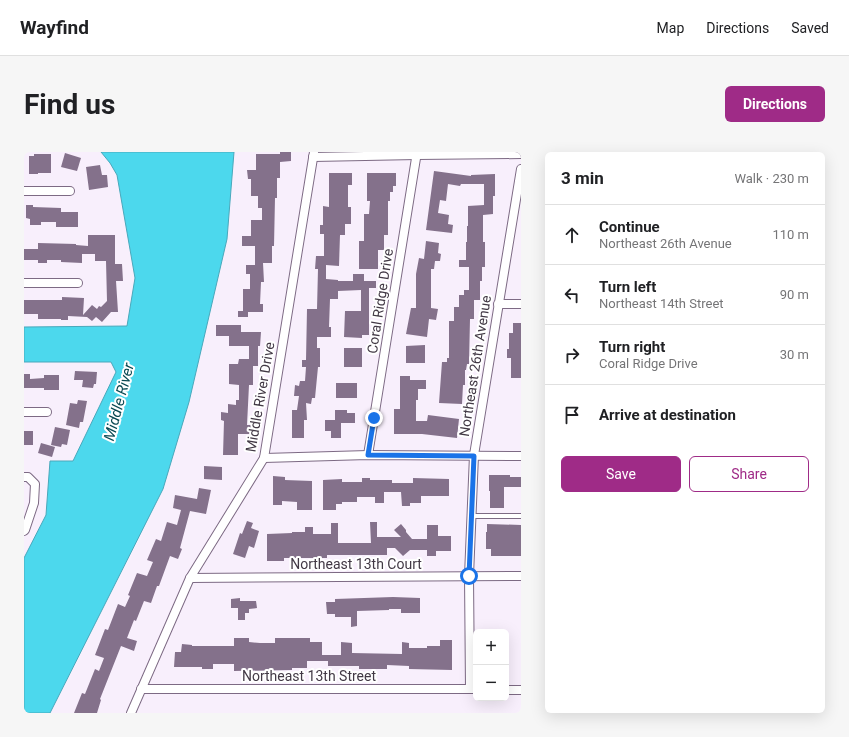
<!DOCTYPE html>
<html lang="en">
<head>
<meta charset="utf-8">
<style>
	:root { --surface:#fff; --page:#f6f6f6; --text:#202124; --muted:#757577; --line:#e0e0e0; --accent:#9f2b87 }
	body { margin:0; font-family:Roboto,sans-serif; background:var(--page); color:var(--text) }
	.controls { position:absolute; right:12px; bottom:12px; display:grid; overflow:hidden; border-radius:6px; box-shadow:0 4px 16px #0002 }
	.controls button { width:36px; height:36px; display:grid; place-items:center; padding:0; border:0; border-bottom:1px solid var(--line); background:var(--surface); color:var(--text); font:20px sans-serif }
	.stop { position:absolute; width:12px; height:12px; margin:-9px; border:3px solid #1a73e8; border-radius:50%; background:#fff }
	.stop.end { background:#1a73e8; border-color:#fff; box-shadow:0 1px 4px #0008 }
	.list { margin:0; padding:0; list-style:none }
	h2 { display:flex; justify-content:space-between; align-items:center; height:52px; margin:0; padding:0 16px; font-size:17px }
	h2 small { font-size:13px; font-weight:400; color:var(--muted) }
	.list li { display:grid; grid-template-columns:26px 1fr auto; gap:12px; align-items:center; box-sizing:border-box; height:60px; padding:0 16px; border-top:1px solid var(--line) }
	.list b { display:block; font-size:15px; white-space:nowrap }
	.list p { margin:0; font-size:13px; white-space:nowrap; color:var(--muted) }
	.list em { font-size:13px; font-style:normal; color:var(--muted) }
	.actions { display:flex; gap:8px; padding:12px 16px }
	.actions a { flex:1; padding:9px 0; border:1px solid var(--accent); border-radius:6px; text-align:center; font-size:14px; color:var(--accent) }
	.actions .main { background:var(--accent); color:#fff }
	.icon { flex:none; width:22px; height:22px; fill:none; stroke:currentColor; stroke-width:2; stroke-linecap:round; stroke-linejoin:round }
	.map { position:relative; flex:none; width:497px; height:561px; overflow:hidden; border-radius:6px }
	header { display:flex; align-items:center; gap:24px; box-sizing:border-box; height:56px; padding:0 20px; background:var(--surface); border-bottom:1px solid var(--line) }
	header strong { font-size:19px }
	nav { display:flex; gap:22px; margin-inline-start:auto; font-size:14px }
	.intro { display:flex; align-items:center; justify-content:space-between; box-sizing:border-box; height:96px; padding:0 24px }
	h1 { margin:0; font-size:28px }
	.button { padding:10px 18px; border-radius:6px; background:var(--accent); color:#fff; font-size:14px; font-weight:700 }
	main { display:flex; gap:24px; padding:0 24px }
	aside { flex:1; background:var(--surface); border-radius:6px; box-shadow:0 4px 16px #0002 }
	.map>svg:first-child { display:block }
	.water { fill:#4cd8ed; stroke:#49a8bb }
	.building { fill:#84718b }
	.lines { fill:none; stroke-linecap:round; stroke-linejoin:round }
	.service-casing { stroke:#7d6a84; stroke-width:6 }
	.minor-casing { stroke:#7d6a84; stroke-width:10 }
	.service { stroke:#fff; stroke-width:4 }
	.minor { stroke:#fff; stroke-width:8 }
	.route { stroke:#1a73e8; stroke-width:5 }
	.labels { text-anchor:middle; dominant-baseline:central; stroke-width:4; stroke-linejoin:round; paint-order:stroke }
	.street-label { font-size:14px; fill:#423945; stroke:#fff }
	.water-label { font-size:15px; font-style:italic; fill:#084851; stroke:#fff }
</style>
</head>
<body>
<header>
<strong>Wayfind</strong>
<nav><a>Map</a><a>Directions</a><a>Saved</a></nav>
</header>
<div class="intro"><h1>Find us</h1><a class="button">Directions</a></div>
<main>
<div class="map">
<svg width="497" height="561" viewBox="0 0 497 561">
	<rect width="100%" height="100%" fill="#f8effc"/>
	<path class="water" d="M77,0H210L203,87L165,250L139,337L26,561H0V406L22,363L26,309H49L92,220L87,210H0V175L103,174L111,126L93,23L86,11Z"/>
	<g class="building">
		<path d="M256,0H267V9L256,10V26H253V46H251L250,94H248V111H239L240,130H237L236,152H239V160H224V165H214V159H219V137H226V122H222V113H231V94H218V84H227V68H238V56H234V44H227V27H224L223,18H232V2H256Z"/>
		<path d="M41,1L57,6L53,19L37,15Z"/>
		<path d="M10,2H27V21H14V22H5V4H10Z"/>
		<path d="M76,13L78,23H83L84,35L65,38L62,15Z"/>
		<path d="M410,19L447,24V23L471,22V44H469V62L459,63V90H461V115H458V129H456V148H450V167H446L445,212H443L442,218H441V233H439L438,252L415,251L418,210H423V206H425V169H430V155H435V143H440V138H445V115H435V108H442V90H443V74H444V54L460,53V32H437L436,34L424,32L422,49L416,48L414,61L425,63L424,72L429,73L428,81L402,78Z"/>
		<path d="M305,21H328V33H324V55H327V72H321V83H316L315,114L302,113V127L314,128V129H329V122H340V129H352V136H345V183H338V186L320,185L321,159H337V138L314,139V147H306L305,175H307V185H293V196H296V215H294L291,246H288L287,252L282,251L283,268H280V286H268V258H273L275,244H270L271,233L275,234L276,229H281L282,215H278V208H282L283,157H293L294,117H291L292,104H300V82H296V73H299V54L305,55Z"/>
		<path d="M343,21H372V34H369V40H366V49H364V83H360V98H354V117H335V89H340V62H345L346,49H343Z"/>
		<path d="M2,53H9V55L37,56V60H54V75H32V70H17V73H6V67L2,66Z"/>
		<path d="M64,83H91V112H98L99,129H92L94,160H87L78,170L72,165L68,169L63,165L44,164V168H37V167H14V162H0V148H38V145L60,146L59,163L68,153L73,157L75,154L77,155L83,149L82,109H71V102H58V111L37,110V108H23V111H14V108H0V97H14V91L52,92V93L64,94Z"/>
		<path d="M402,89L415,91L414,101L417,102L416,109H411L410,117H407V156L414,157L412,168L405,167L403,185L382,182L387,156H392V122L395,106L400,107Z"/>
		<path d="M489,171H497V226H487V206H483V197H485V181H489Z"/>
		<path d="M192,173H217V180H237L236,194H234V214H229V233H225L223,273H227V282H214V303H199L200,269L197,268V260L204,261V252L212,253V248H215V233L205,232V212H214L215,207H225V194H205V184H192Z"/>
		<path d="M401,193V211H382V194Z"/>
		<rect x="320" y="196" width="18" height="19"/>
		<path d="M51,219L73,220L72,232H70L69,236L58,235L59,228H50Z"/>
		<path d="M0,222H6V227L20,226V223H35V238H20V236H0Z"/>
		<path d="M376,224H386V228H402V237H394V248H392V269H403L404,263L435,267L433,286L398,282H370V257H376Z"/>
		<rect x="312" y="231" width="21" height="15"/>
		<path d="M54,248L63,249L59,270H56L55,276L42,273L46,251L53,252Z"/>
		<path d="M311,258H323V261H331V271H317V286H307V279H301V268H311Z"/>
		<path d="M31,275L46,278L43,293L38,292L37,295L27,293Z"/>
		<rect x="0" y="279" width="9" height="14"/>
		<path d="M17,291L31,295L28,305L14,301Z"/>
		<path d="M180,314L198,315V328L180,327Z"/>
		<path d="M465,323H486V325H497V335H480V356H466V339H465Z"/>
		<path d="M249,324L261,325V328L288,329V358H273V350L258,349V353H249Z"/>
		<path d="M338,326H346V328H368V331H389V326L425,327V344H397V351H386V354H378L377,340H360V351H351V345H333V350H318V352H312V358H299V328L318,327V330H338Z"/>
		<path d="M175,336L187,338L182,362L166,359L156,396L158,397L154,407L146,404L135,434H133L127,451L120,449L112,469L110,468L103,486L113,489L110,499L97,494L76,547L77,548L73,561H50L58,541L61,542L71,517L75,519L80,506L71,503L81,477L84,478L94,452L101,455L106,444L104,443L113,421L123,424L129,410L123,408L132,387L137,389L143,370L153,373L157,358L149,356L151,343L173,347Z"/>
		<path d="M223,369L229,371L227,376L235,379L230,396L225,394L221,406L209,402L216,381L218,382Z"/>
		<path d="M346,370H353V385H377L370,378L377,372L382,378V380L388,387H403V373H414V384H427V399H412V404H403V398H386L379,404L371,396H363V403H303V406H260V409H243V382L268,381V380H281V375H289V382H307V371H314V391H347Z"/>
		<path d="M463,372L497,373V404H467V397H462V380H463Z"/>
		<path d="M369,445L396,446V461H377V457H365V458L333,459V474L327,475V465H311V462H303L302,450H311V447Z"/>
		<path d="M216,446V449H232L233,456L225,457V461H221V468H214V456H207V447Z"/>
		<path d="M210,486H225V490L236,491H251V486H286V490H298V503H317V490L328,491V501L378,502V490L385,491V496H403V494H416V488H428V518L385,517V514L363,513V517H335V514H304V509H283V516H268V518L210,519V512H189V517H178V515H150L151,500H157L158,492L168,493V494H210Z"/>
	</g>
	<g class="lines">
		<g class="service-casing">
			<path id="service" d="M447,364H497"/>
		</g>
		<g class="minor-casing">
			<g id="minor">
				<path d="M289,5L393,3L497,2"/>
				<path d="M0,39H46"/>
				<path d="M0,131H54"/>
				<path d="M474,152H497"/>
				<path d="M0,260H23"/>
				<path d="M344,303L393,0"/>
				<path d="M240,306L344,303L497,304"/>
				<path d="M0,325H4L11,332L10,351L1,378L0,379"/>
				<path d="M166,426L497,424"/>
				<path d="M117,537H452"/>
				<path d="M446,537L445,424L450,303L497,17"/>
				<path d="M482,538H497"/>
				<path d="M107,561L166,426L240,306L290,0"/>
			</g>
		</g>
		<use href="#service" class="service"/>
		<use href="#minor" class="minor"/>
	</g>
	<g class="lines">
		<path class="route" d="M350,266L344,303L450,304L445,424"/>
	</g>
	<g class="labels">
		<g class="street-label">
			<text transform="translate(356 149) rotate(-81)">Coral Ridge Drive</text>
			<text transform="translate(451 214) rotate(-81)">Northeast 26th Avenue</text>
			<text transform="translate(236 245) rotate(-80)">Middle River Drive</text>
			<text x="332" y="412">Northeast 13th Court</text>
			<text x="285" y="524">Northeast 13th Street</text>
		</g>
		<g class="water-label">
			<text transform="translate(95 250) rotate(-75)">Middle River</text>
		</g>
	</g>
</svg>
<div class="controls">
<button>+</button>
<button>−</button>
</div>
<div class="stop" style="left:445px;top:424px"></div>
<div class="stop end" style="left:350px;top:266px"></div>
</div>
<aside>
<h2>3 min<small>Walk · 230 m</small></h2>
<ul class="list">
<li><svg class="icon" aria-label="ahead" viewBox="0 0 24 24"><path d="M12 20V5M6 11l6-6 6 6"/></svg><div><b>Continue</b><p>Northeast 26th Avenue</p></div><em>110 m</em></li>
<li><svg class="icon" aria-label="left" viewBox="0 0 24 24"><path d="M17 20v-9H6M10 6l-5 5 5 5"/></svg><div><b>Turn left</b><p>Northeast 14th Street</p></div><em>90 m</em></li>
<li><svg class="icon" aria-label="right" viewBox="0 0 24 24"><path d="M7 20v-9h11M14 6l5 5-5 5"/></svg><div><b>Turn right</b><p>Coral Ridge Drive</p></div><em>30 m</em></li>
<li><svg class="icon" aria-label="arrive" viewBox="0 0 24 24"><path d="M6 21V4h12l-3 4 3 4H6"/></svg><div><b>Arrive at destination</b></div></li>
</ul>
<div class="actions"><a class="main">Save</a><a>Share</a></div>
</aside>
</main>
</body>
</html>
